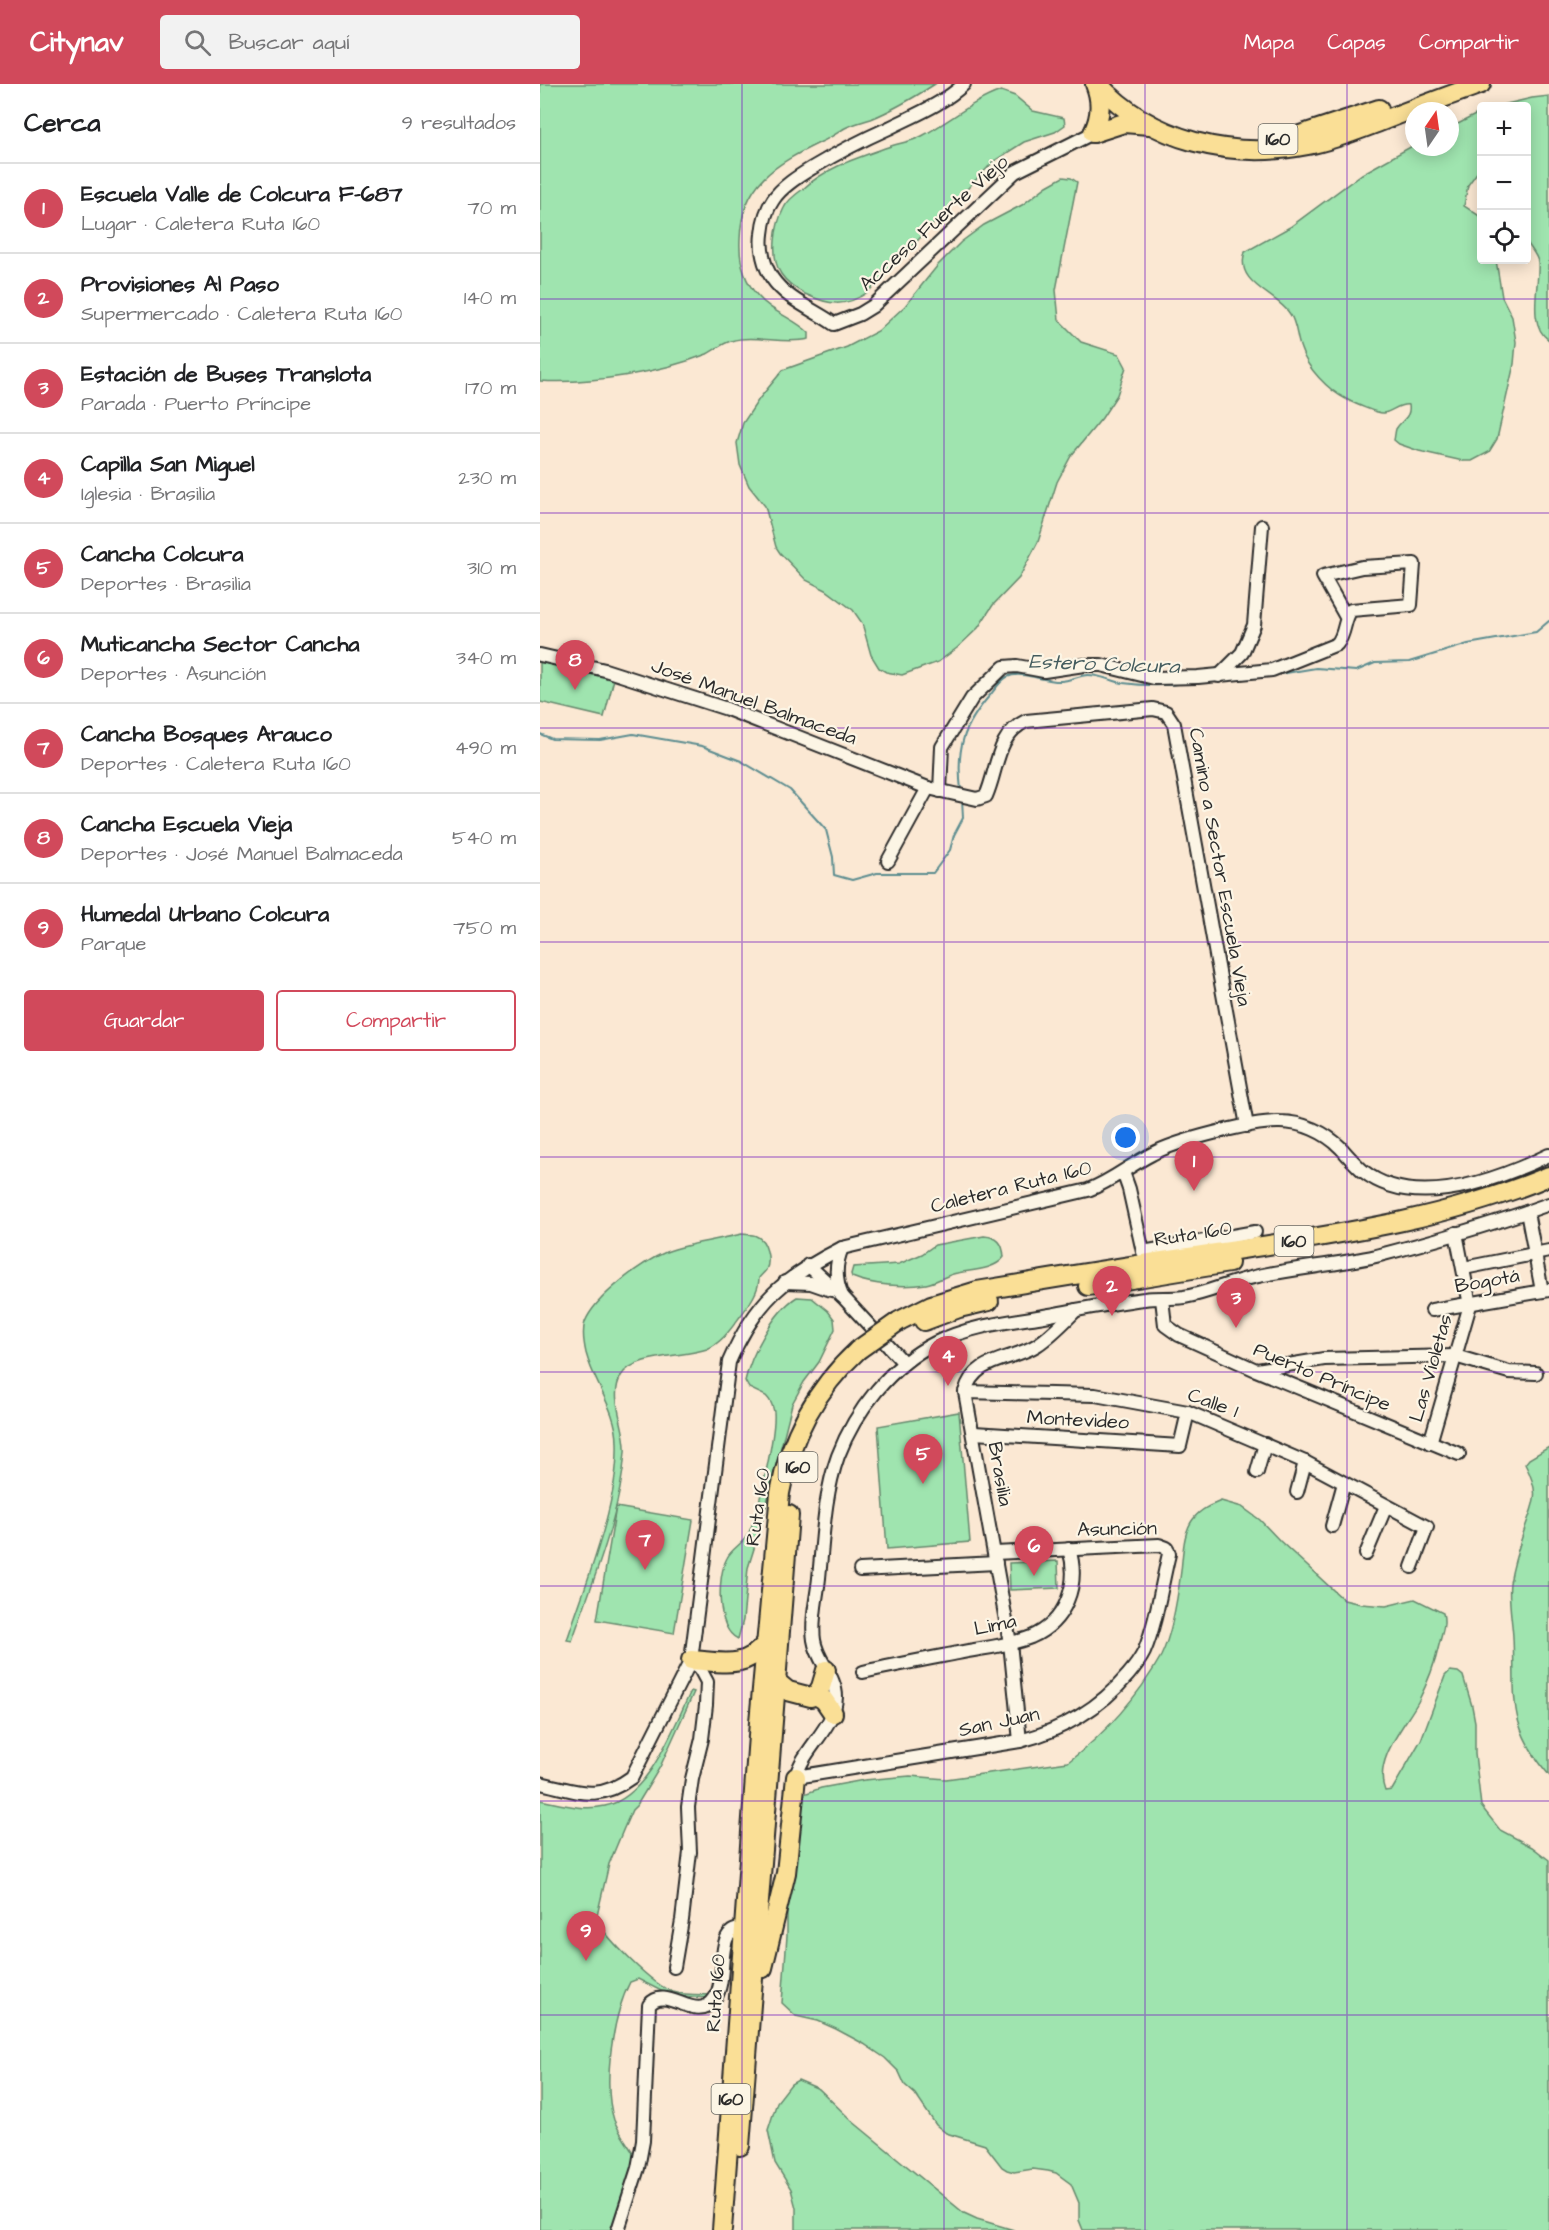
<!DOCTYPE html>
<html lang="es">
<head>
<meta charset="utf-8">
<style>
	:root { --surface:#fff; --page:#f2f2f2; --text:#202124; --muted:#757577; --line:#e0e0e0; --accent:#d1495b }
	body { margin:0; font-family:"Architects Daughter",sans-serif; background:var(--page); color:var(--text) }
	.controls { position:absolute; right:18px; top:18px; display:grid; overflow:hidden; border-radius:6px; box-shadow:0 3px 15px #0003 }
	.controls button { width:54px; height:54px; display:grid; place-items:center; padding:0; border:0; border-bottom:2px solid var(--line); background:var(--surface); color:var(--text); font:30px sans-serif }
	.compass { position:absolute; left:865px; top:18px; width:54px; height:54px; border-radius:50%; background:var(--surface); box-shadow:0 3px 15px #0003; rotate:13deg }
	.you { position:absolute; left:586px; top:1054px; width:21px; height:21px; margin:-15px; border:4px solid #fff; border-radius:50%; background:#1a73e8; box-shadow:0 0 0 9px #1a73e833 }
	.badge { display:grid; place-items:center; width:39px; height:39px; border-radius:50%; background:var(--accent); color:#fff; font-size:20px; font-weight:700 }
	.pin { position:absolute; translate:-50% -50px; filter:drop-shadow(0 2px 3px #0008) }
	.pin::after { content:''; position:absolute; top:32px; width:21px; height:18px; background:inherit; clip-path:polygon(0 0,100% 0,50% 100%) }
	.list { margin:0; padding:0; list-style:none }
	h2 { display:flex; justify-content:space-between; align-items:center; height:78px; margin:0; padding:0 24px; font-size:26px }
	h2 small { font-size:20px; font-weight:400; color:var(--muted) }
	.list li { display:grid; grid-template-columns:39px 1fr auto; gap:18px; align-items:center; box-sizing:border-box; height:90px; padding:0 24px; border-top:2px solid var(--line) }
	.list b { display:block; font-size:22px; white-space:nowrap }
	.list p { margin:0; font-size:20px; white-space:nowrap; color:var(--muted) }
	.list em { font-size:20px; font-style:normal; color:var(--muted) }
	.actions { display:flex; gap:12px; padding:18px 24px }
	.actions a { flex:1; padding:14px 0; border:2px solid var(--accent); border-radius:6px; text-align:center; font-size:21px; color:var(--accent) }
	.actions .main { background:var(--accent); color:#fff }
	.icon { flex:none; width:33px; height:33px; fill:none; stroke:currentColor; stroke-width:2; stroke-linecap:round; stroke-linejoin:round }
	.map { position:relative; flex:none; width:1009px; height:2146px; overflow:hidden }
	header { display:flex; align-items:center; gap:36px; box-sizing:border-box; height:84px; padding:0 30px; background:var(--accent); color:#fff }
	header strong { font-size:28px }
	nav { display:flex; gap:33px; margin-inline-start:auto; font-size:21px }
	.search { width:420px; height:54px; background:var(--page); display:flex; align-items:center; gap:15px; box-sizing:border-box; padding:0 21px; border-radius:6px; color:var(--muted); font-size:22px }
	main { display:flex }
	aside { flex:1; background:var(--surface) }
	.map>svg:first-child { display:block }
	.green { fill:#9fe4af; stroke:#65886d; stroke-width:1.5 }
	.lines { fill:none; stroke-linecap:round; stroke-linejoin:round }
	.stream { stroke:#5d8d90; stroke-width:2 }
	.minor-casing { stroke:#2b2b2b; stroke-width:16 }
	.highway-casing { stroke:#2b2b2b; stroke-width:22 }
	.minor { stroke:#fcf5e5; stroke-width:12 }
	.highway { stroke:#fadf96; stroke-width:18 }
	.highway-bridge-casing { stroke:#2b2b2b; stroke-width:22; stroke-linecap:butt }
	.highway-bridge { stroke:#fadf96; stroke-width:18 }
	.grid { fill:none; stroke:#7b2cbf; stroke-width:1.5; stroke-opacity:0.55 }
	.labels { text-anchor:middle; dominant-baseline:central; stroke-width:4.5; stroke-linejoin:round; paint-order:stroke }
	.shield { fill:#fcf5e5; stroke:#6a6863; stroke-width:1.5 }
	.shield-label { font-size:18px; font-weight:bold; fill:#2b2b2b }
	.street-label { font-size:20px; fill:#2b2b2b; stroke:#fcf5e5 }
	.water-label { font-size:21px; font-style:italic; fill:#445c5e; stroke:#fcf5e5 }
</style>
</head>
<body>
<header>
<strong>Citynav</strong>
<div class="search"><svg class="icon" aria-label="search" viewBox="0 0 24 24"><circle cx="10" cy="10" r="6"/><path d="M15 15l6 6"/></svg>Buscar aquí</div>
<nav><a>Mapa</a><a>Capas</a><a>Compartir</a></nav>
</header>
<main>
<aside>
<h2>Cerca<small>9 resultados</small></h2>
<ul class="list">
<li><span class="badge">1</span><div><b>Escuela Valle de Colcura F-687</b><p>Lugar · Caletera Ruta 160</p></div><em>70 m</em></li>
<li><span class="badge">2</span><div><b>Provisiones Al Paso</b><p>Supermercado · Caletera Ruta 160</p></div><em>140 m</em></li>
<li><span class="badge">3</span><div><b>Estación de Buses Translota</b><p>Parada · Puerto Príncipe</p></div><em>170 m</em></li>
<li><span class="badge">4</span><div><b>Capilla San Miguel</b><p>Iglesia · Brasilia</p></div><em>230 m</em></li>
<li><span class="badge">5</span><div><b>Cancha Colcura</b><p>Deportes · Brasilia</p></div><em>310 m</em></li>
<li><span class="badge">6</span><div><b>Muticancha Sector Cancha</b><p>Deportes · Asunción</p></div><em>340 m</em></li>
<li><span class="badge">7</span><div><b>Cancha Bosques Arauco</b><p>Deportes · Caletera Ruta 160</p></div><em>490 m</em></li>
<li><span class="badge">8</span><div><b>Cancha Escuela Vieja</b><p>Deportes · José Manuel Balmaceda</p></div><em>540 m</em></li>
<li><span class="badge">9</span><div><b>Humedal Urbano Colcura</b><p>Parque</p></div><em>750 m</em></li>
</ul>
<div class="actions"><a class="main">Guardar</a><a>Compartir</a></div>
</aside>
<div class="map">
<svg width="1009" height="2146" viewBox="0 0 1009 2146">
	<rect width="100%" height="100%" fill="#fbe8d3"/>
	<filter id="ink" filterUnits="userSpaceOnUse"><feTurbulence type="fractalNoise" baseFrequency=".0167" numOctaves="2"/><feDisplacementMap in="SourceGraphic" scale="12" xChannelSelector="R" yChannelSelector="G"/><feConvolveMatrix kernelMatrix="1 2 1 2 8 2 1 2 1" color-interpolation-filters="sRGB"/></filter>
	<g filter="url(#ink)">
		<g class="green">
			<path d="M0,0H395C375,13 353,26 331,35C322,38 313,40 305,44C297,49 290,54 281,58C236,80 201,99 200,156C199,176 204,196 217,211C232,229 254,234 269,249V255C244,261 214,250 191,257C183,259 175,266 167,270C119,289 51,300 0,297Z"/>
			<path d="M461,7L475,12L493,27L524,34L525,41L515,48L484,58L454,77L328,208C305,224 289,221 265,210C256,205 247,199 241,190C230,173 235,141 244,124C247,117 256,110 263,105C287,83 317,74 348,63C359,59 371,58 382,52C409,38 432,17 461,7Z"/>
			<path d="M1009,12V256C986,241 1000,200 998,178C997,171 990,164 987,158V22H958L992,14Z"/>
			<path d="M941,28V83L928,101L924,122L941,133L942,176H956L962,213L972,233L976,258L974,280L957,355L949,368L932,377H923L879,367L859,360L854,356C855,352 855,348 856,345C862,335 871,334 869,321C860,319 853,327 844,329C838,330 813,319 806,315C788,306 767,284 761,265C756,253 757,240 750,230C738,210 694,200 705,168L750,143L822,90L874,61V63H910V44Z"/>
			<path d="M523,93L531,94L537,98L516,206L519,236L541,258L579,270L586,283L577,311L562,334L531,372L517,398L498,458L479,494L453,521L438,544L417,564L398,578L362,591L346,588L339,584L331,571L322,539L313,526L286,506L266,496L240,469L236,463L225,422L209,402L200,381L197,359L203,339L219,315L243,286L307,263L338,247L365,222L398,181L421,158L444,141L482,121L507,102Z"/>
			<path d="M0,577L74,595L64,633L0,618Z"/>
			<path d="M202,1150C206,1151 212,1150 216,1152C227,1156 231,1177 226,1186C224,1189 221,1191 219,1194C219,1207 210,1219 202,1230C192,1243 183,1258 167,1265C145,1273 93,1270 81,1292C68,1314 87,1344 85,1368C80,1433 53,1496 32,1557L27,1556C46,1498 79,1419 77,1359C77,1326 54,1300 46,1269C44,1260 42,1247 45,1238C55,1213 102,1178 126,1168C149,1159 177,1156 202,1150Z"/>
			<path d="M444,1152C458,1153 463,1159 464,1173C455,1186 431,1186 417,1189C406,1191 397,1198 386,1200C365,1204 331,1201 312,1193L311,1190L313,1183L359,1180L382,1170L395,1161Z"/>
			<path d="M257,1213L272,1214L288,1227L294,1235L295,1245L279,1278L264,1298L252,1320L221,1442L208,1484L203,1536L198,1555C176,1546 177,1492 187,1474C192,1464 203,1460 208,1450C218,1432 236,1349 234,1328C233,1322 230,1316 226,1312L209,1304L205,1297C211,1270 234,1227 257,1213Z"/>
			<path d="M419,1328L430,1458L347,1465L338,1342Z"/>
			<path d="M1009,1363V1691C966,1639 976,1615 973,1553C972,1535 968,1517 970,1499C973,1482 978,1465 983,1450C993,1418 1002,1413 985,1380L989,1375Z"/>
			<path d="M681,1417L702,1423L720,1436L740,1457L804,1516L821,1520L846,1522L875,1515L903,1529C906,1540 902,1549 899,1561C895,1580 887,1600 878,1618C864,1643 833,1676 845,1707L852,1706L881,1656L905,1592L910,1587L918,1588L923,1592L932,1622L935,1638V1670L941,1722L960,1746L992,1763L1009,1776V2146H543L539,2136V2119L531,2100L516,2089L508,2087L493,2085L474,2088L467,2086L462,2083L445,2061L406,2049L396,2041L375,2010L365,2001L359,1988L345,1974L324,1960L296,1945L278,1937L256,1932L242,1919L247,1852V1821L261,1711L281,1704L324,1696L370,1692L406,1695L528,1678C564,1651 599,1612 621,1572C632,1550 638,1511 641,1487C643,1470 643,1447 654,1434C661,1425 671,1421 681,1417Z"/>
			<path d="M76,1423L153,1436L134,1549L57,1536Z"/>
			<path d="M518,1477L519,1504L470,1506L469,1479Z"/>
			<path d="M151,1607L154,1608L120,1683L97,1721L92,1726L84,1744L69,1780L56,1836C68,1855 112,1901 133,1908C147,1912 164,1910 179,1911V1915L129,1911L98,1895L90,1898C73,1931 62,2000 74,2036C79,2049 88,2060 95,2072L80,2146H0V1716C21,1720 43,1727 65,1722C109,1713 133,1644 151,1607Z"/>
			<path d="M258,1996L279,2005L312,2037L424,2129L437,2135L474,2146H256V2124L251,2105L235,2079L228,2046L237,2018L251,2000Z"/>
		</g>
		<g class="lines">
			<g class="stream">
				<path d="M734,591L776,584L816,587L835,579L869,578L928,560L996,548L1009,537"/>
				<path d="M0,650L12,655L60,656L93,650L162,662L201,677L250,706L286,746L293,773L294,791L312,796L337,789H393L410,766L414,751L423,734L422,715"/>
				<path d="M421,706C416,664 423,642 451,610C455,605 461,596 467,593C482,586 504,598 521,597C530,597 539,591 548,591C560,591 571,597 583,599C605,602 626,602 647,599"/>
			</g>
			<g class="minor-casing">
				<g id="minor">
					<path d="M424,0C403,20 375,31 349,44C322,56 297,69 272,84C259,92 241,103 233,116C226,126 223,139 222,150C220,165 224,182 232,194C247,216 273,225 294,240L320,230L333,222L475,88L553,49"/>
					<path d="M0,571L65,586L187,625L388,704L437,715L446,712C458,685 456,651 486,637L613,625L626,628L634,640L707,1042"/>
					<path d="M679,592L702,569L714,541L722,442"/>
					<path d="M400,707L402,663L432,614L464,583L477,582L504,587L544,581H561L614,594L658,593L732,586L797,560C806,549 803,537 811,526L871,521L874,480L822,483L783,492L806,533"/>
					<path d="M348,777L388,704"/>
					<path d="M583,1088L589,1105L603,1168L715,1148"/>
					<path d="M987,1128L1002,1207"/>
					<path d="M302,1164C295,1180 295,1196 302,1212"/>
					<path d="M268,1181L303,1213L364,1279"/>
					<path d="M924,1184L1009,1167"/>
					<path d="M245,1198L271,1199L291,1206"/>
					<path d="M622,1215L625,1241L639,1251L716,1286L919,1370"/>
					<path d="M892,1226L1009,1206"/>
					<path d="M717,1286L784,1275L915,1272L969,1288L996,1289"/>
					<path d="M425,1308L555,1311L648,1328L765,1378L887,1443L872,1483"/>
					<path d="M434,1349L640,1362L648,1328"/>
					<path d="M890,1359L930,1221L916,1149"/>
					<path d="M717,1388L725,1360"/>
					<path d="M757,1408L765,1378"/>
					<path d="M792,1442L804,1399"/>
					<path d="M455,1469L619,1461L627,1464L629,1470C621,1502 617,1537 604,1568C600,1576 594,1584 588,1591C559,1625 522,1646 480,1657L256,1693C263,1664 295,1644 296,1613C296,1592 277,1577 274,1556C271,1536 277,1514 279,1494C283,1454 284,1411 298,1372C315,1327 351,1281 395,1259C429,1242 467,1238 504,1232C537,1226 571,1219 604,1215C617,1213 630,1215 644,1213C668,1209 690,1198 714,1193C754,1184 796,1181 836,1172C894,1157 953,1140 1009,1120"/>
					<path d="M826,1470L846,1422"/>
					<path d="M320,1486L456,1479"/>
					<path d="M323,1588C355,1581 387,1575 418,1569C442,1564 468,1562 491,1553C526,1538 540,1500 529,1465"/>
					<path d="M480,1657L470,1559L425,1308C434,1273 472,1277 497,1261C512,1251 524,1238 536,1226"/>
					<path d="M0,1699C38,1707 57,1719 92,1693L151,1576L189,1278C215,1218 244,1193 302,1164L548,1106C572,1097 590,1081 612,1070C636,1057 712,1037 740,1038C762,1038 785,1048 801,1064C808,1072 815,1080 823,1087C874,1128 957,1096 1009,1071"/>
					<path d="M134,1883L142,1836L150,1768L148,1723L152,1695L162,1655L166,1621L167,1598L160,1585L151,1576"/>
					<path d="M78,2146L98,2084L103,2057L109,1921C127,1899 157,1942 175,1914C189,1893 173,1843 203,1845"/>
				</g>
			</g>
			<g class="highway-casing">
				<g id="highway">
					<path d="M558,0C612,58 692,76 768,61C794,56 818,46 842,37C875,24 908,12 941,0"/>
					<path d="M553,49L584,39L609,41"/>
					<path d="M553,49C561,33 562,17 555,0"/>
					<path d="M757,52L839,25"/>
					<path d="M548,1202L689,1179"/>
					<path d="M359,1237L391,1221L437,1207C521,1193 606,1179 690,1167C799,1150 907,1135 1009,1092"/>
					<path d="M384,1237L419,1224L449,1217"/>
					<path d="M151,1576C182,1578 205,1586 226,1559"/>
					<path d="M237,1598L248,1607L271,1613L276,1611L281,1603L286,1586"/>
					<path d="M276,1611L284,1616L293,1629"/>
					<path d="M223,1884L246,1789L256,1693"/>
					<path d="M200,2062L249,1431"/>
					<path d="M182,2146L219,1638L240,1409C250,1352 276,1305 318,1266"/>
				</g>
			</g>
			<use href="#minor" class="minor"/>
			<use href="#highway" class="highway"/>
			<g class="highway-bridge-casing">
				<path id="highway-bridge" d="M318,1266L359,1237"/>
			</g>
			<use href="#highway-bridge" class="highway-bridge"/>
		</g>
	</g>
	<path class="grid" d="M202,0V2146M404,0V2146M605,0V2146M807,0V2146M0,215H1009M0,429H1009M0,644H1009M0,858H1009M0,1073H1009M0,1288H1009M0,1502H1009M0,1717H1009M0,1931H1009"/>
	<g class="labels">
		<g class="shield">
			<rect x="718.5" y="40" width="39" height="30" rx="4.5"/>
			<rect x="734.5" y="1142" width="39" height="30" rx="4.5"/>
			<rect x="238.5" y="1368" width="39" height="30" rx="4.5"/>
			<rect x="171.5" y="2000" width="39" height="30" rx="4.5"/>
		</g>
		<g class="shield-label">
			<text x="738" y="55">160</text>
			<text x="754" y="1157">160</text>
			<text x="258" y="1383">160</text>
			<text x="191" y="2015">160</text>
		</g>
		<g class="street-label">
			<text transform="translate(394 139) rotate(-42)">Acceso Fuerte Viejo</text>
			<text transform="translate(214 618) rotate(20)">José Manuel Balmaceda</text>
			<text transform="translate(680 783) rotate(80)">Camino a Sector Escuela Vieja</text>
			<text transform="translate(471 1103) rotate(-14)">Caletera Ruta 160</text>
			<text transform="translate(653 1150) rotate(-9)">Ruta 160</text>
			<text transform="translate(947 1197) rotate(-10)">Bogotá</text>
			<text transform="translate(891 1284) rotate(-74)">Las Violetas</text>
			<text transform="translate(782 1293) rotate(23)">Puerto Príncipe</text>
			<text transform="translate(673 1319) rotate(20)">Calle 1</text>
			<text transform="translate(538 1336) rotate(3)">Montevideo</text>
			<text transform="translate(460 1390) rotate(80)">Brasilia</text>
			<text transform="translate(218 1423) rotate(-82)">Ruta 160</text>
			<text transform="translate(577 1445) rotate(-1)">Asunción</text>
			<text transform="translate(455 1541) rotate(-12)">Lima</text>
			<text transform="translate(459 1638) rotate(-12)">San Juan</text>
			<text transform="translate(176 1909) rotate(-86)">Ruta 160</text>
		</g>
		<g class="water-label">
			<text transform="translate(564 580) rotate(2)">Estero Colcura</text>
		</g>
	</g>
</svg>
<div class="controls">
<button>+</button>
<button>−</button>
<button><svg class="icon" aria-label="locate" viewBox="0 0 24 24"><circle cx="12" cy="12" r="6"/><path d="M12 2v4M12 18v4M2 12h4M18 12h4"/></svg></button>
</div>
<svg class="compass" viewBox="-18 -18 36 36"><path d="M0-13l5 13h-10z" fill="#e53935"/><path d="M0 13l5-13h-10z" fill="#757577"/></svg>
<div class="you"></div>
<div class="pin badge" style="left:654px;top:1107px">1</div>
<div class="pin badge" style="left:572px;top:1232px">2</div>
<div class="pin badge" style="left:696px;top:1244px">3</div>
<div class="pin badge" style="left:408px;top:1302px">4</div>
<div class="pin badge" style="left:383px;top:1400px">5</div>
<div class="pin badge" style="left:494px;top:1492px">6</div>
<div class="pin badge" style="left:105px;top:1486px">7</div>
<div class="pin badge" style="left:35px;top:606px">8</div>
<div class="pin badge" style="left:46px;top:1877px">9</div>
</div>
</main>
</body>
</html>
